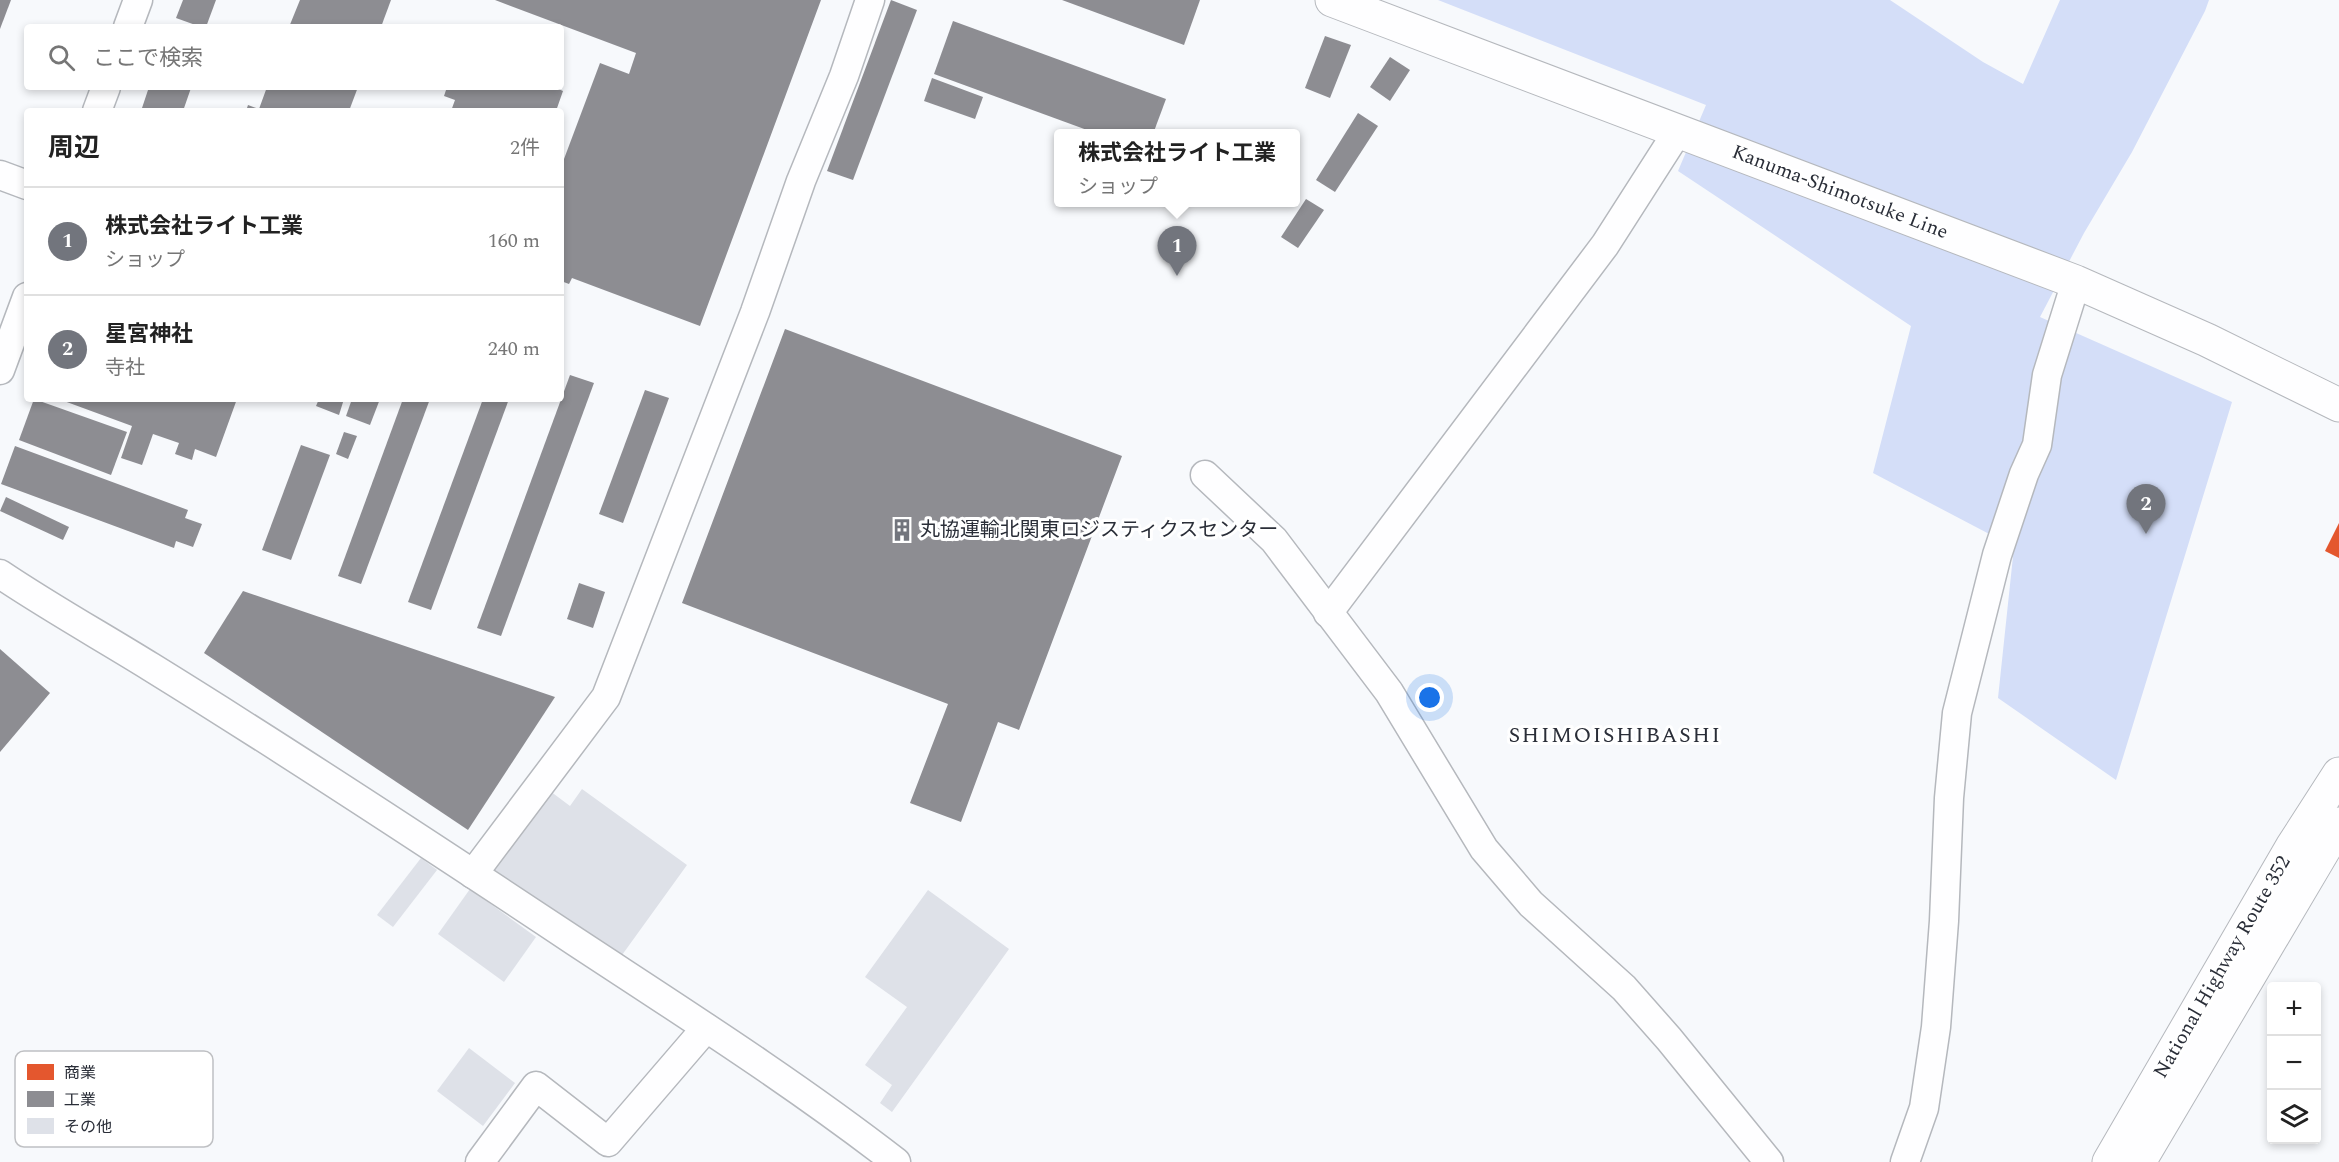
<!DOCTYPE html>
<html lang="ja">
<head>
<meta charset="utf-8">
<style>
	:root { --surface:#fff; --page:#f6f6f6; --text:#222; --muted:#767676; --line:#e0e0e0; --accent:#72757d }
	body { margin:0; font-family:Spectral,"Noto Sans JP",serif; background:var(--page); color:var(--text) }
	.controls { position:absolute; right:18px; bottom:18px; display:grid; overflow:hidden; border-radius:6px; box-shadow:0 3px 9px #0003 }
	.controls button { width:54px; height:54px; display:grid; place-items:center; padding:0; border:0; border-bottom:2px solid var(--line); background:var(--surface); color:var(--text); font:30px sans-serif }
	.you { position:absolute; left:1430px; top:698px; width:21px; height:21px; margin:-15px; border:4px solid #fff; border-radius:50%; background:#1a73e8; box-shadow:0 0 0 9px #1a73e833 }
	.badge { display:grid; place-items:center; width:39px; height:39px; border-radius:50%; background:var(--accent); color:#fff; font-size:20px; font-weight:700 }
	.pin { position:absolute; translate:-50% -50px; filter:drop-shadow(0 2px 3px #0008) }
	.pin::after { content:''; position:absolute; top:32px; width:21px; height:18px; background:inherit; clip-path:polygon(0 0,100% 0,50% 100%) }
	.popup { position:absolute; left:1054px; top:129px; width:246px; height:78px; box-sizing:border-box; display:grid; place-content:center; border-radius:6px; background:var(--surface); filter:drop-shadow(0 2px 4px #0005); font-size:20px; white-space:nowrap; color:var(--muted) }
	.popup b { font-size:22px; color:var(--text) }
	.popup::after { content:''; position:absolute; left:50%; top:100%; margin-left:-12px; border:12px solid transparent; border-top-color:var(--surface) }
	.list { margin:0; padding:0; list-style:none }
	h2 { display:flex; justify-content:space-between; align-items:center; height:78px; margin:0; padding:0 24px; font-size:26px }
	h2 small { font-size:20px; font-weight:400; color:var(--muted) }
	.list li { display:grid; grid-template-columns:39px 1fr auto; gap:18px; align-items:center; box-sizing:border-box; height:108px; padding:0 24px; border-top:2px solid var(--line) }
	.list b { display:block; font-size:22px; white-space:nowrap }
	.list p { margin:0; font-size:20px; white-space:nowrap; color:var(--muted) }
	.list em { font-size:20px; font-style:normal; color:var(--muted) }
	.icon { flex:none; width:33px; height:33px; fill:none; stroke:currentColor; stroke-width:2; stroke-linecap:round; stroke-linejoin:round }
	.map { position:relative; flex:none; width:2339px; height:1162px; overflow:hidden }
	.search { position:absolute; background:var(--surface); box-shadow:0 3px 9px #0003; left:24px; top:24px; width:540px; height:66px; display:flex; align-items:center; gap:15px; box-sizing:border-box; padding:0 21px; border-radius:6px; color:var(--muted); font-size:22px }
	.panel { position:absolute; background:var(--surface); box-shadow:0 3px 9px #0003; left:24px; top:108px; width:540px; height:294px; border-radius:6px }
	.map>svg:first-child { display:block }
	.green { fill:#d4def8 }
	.shops { fill:#e4572e }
	.industry { fill:#8d8d92 }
	.building { fill:#dee1e8 }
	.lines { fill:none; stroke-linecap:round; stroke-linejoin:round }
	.minor-casing { stroke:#b5b8bd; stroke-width:31 }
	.major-casing { stroke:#b5b8bd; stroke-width:35 }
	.highway-casing { stroke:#b5b8bd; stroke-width:35 }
	.minor { stroke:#fefeff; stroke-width:28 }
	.major { stroke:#fefeff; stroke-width:33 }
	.highway { stroke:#fefeff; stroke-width:33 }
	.labels { text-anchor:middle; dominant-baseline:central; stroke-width:6; stroke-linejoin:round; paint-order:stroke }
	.street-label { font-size:20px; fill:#2a2e38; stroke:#fff }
	.poi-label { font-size:20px; fill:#2a2e38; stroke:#fff; text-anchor:start }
	.quarter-label { font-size:22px; letter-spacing:1.5px; fill:#2a2e38; stroke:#fff }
	.key { fill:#fff; stroke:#bfc0c3; stroke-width:1.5 }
	.key-label { font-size:16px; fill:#2a2e38 }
</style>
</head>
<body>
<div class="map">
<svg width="2339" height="1162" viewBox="0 0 2339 1162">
	<rect width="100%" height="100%" fill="#f7f9fc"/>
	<path class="green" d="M1438,0H1890L1983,62L2023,84L2060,0H2209L2205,11L2132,152L2084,233L2040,317L2232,402L2116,780L1998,698L2014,547L1873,473L1911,326L1678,171L1706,105Z"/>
	<path class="shops" d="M2339,523V558L2325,551Z"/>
	<g class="industry">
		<path d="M0,0H11L0,29Z"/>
		<path d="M183,0H216L206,27H201L176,18Z"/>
		<path d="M300,0H391L381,27H289Z"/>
		<path d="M495,0H821L700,326L572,278L569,284L561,281V253L564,246L561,244V167L600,63L629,74L636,53Z"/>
		<path d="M891,0L917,10L853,180L827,171Z"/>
		<path d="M1062,0H1200L1184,45Z"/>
		<path d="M953,21L1166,99L1153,134H1098L934,74Z"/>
		<path d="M1325,36L1351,45L1330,98L1305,88Z"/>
		<path d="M1390,57L1410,70L1390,101L1370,87Z"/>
		<path d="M932,78L983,97L975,119L924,101Z"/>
		<path d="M149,87L191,88L183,111H141Z"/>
		<path d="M267,87H358L349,111H246L248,105L259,109Z"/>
		<path d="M447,87H554L563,91L556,111H451L455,100L444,96Z"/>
		<path d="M1358,113L1378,126L1335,192L1316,180Z"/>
		<path d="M1306,199L1324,210L1298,248L1281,237Z"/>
		<path d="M785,329L1122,456L1019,730L998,722L961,822L910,803L948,704L682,603Z"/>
		<path d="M570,375L594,383L501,636L477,628Z"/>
		<path d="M645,390L669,398L623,523L599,514Z"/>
		<path d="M34,399L127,432L111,475L19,440Z"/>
		<path d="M65,399H237L216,457L195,449L192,460L175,454L179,443L153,434L142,465L121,458L132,426L64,401Z"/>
		<path d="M319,399H344L339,415L316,406Z"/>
		<path d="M352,399H380L370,425L346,416Z"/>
		<path d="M403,399H430L361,584L338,576Z"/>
		<path d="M483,399H509L431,610L408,602Z"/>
		<path d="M344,432L357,436L348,459L336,454Z"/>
		<path d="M301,445L330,455L291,560L262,550Z"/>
		<path d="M15,446L188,510L185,518L202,524L193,547L176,541L174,548L1,484Z"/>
		<path d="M6,497L69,527L63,540L0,511Z"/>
		<path d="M579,583L605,592L593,628L567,619Z"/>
		<path d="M243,591L555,697L468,830L204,653Z"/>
		<path d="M0,649L50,693L0,752Z"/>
	</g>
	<g class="building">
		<path d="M582,789L687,865L617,962L492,871L550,791L570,806Z"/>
		<path d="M421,858L437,870L393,927L377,915Z"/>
		<path d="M470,889L536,937L504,982L438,934Z"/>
		<path d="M928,890L1009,949L892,1112L880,1103L892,1085L865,1065L907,1007L865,977Z"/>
		<path d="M469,1048L515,1083L483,1126L437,1091Z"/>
	</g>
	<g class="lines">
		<g class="minor-casing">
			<g id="minor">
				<path d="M128,27L138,0"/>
				<path d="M97,111L106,87"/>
				<path d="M0,175L27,185"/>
				<path d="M0,370L27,297"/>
				<path d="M1205,475L1274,540L1389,692L1484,849L1531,904L1624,988L1669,1039L1769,1162"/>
				<path d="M0,574C49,607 101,636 151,667C295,756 436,849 576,942C684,1013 794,1083 896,1162"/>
				<path d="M1328,613L1605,245L1678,131"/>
				<path d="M473,874L606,697L755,312L801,181L844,76L870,0"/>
				<path d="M480,1162L536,1086L608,1142L706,1028"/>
				<path d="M1905,1162L1924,1108L1936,1027L1944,921L1949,798L1957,713L1997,555L2024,474L2037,445L2047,375L2076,282"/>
			</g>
		</g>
		<g class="major-casing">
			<path id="major" d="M1332,0L2076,282L2207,340L2339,405"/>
		</g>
		<g class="highway-casing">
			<g id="highway">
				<path d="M2109,1162L2292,847L2339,774"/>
				<path d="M2139,1162L2339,824"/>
			</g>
		</g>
		<use href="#minor" class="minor"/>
		<use href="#major" class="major"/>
		<use href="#highway" class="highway"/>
	</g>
	<defs>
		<g id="building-bare" transform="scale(1.8)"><path d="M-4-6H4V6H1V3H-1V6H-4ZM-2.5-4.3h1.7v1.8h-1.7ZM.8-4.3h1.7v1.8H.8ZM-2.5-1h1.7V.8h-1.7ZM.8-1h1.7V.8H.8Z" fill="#72757d" stroke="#fff" stroke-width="2.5" paint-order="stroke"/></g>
	</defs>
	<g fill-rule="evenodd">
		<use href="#building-bare" x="902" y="530"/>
	</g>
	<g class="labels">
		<g class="street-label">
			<text transform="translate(1840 192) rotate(21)">Kanuma-Shimotsuke Line</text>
			<text transform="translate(2222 967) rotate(-60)">National Highway Route 352</text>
		</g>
		<g class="poi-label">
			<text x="920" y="530">丸協運輸北関東ロジスティクスセンター</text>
		</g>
		<g class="quarter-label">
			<text x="1615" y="735">SHIMOISHIBASHI</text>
		</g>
	</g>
	<rect x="15" y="1051" width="198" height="96" rx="9" class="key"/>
	<rect x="27" y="1064" width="27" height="16" fill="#e4572e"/>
	<rect x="27" y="1091" width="27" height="16" fill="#8d8d92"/>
	<rect x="27" y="1118" width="27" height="16" fill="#dee1e8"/>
	<g class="key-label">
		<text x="64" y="1078">商業</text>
		<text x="64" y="1105">工業</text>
		<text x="64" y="1132">その他</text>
	</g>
</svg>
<div class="controls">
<button>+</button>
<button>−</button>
<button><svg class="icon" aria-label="layers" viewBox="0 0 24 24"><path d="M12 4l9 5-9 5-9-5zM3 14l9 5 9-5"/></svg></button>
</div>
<div class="you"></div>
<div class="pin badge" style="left:1177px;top:276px">1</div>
<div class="popup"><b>株式会社ライト工業</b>ショップ</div>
<div class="pin badge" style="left:2146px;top:534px">2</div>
<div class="search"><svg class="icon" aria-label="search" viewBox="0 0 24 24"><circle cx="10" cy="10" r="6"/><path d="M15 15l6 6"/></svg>ここで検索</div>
<section class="panel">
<h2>周辺<small>2件</small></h2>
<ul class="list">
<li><span class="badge">1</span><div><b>株式会社ライト工業</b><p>ショップ</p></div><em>160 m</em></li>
<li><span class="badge">2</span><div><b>星宮神社</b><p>寺社</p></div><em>240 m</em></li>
</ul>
</section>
</div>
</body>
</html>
